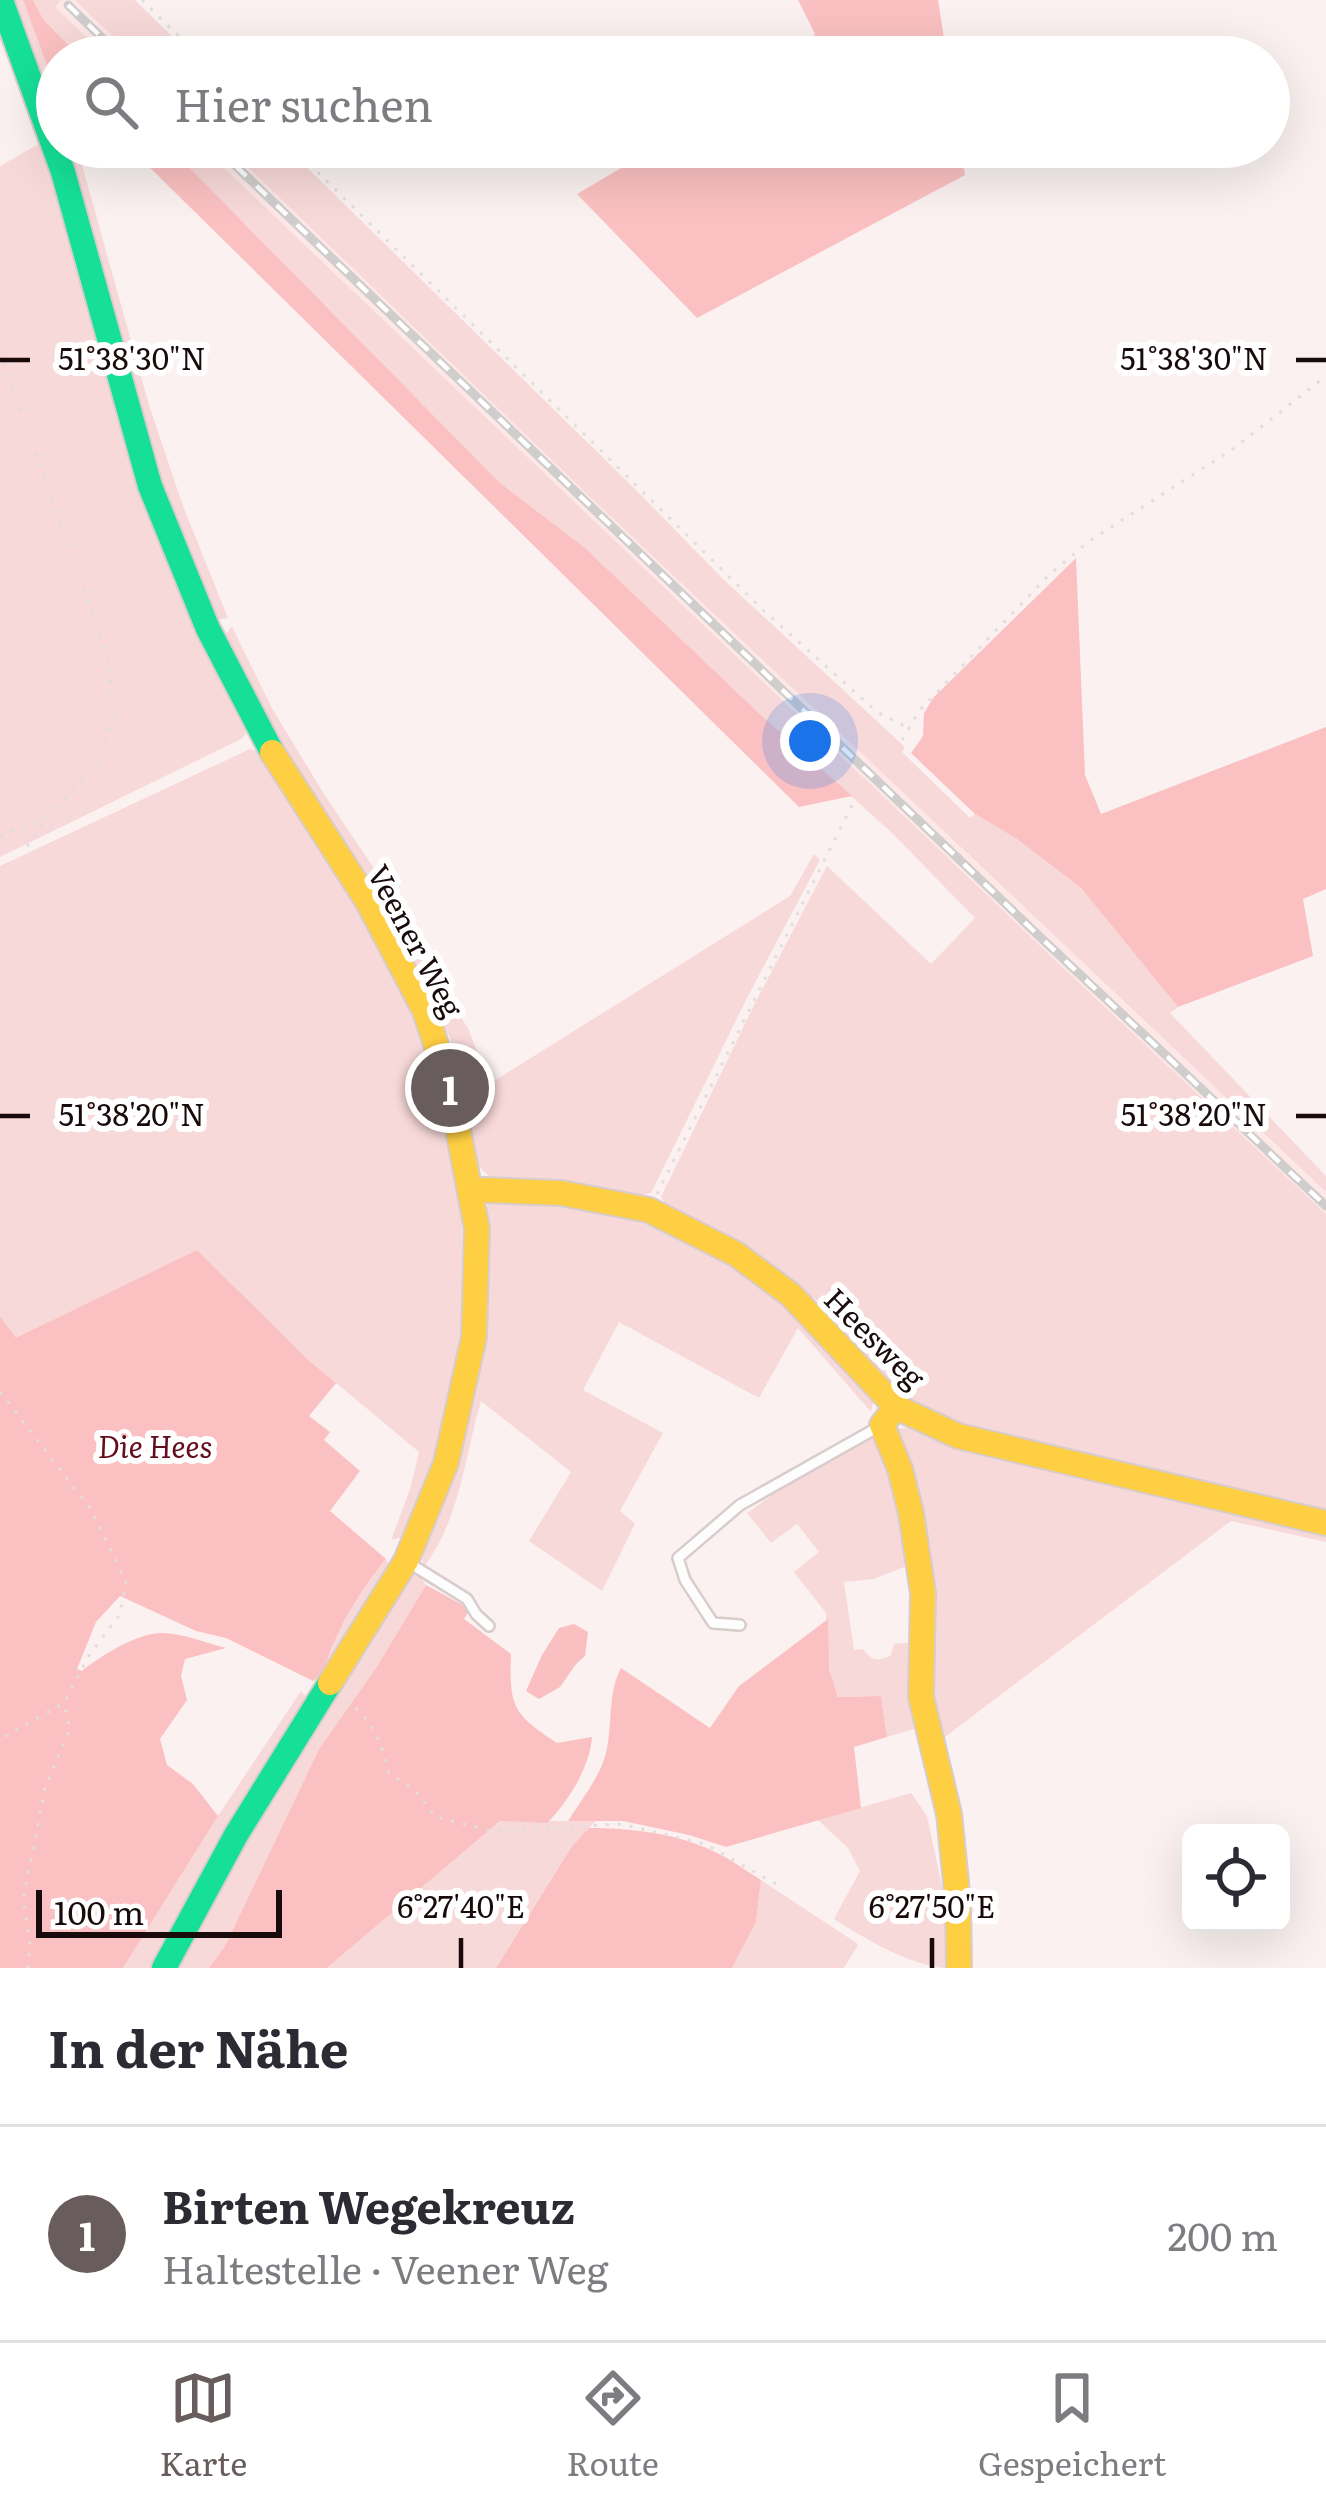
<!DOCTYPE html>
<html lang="de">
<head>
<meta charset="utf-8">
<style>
	:root { --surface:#fff; --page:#f7f7f7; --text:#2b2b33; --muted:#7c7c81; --line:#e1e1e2; --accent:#685c5c }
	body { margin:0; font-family:Literata,serif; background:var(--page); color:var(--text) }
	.controls { position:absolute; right:36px; bottom:36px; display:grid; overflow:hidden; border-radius:18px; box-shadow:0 12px 48px #0002 }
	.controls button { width:108px; height:108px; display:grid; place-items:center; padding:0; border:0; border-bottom:3px solid var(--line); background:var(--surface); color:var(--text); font:60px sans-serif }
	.scale { position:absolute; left:36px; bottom:30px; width:246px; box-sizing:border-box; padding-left:12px; border:6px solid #190b0b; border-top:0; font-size:33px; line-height:42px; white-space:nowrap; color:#190b0b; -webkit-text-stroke:9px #fff; paint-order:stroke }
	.you { position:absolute; left:810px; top:741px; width:42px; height:42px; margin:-30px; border:9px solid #fff; border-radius:50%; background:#1a73e8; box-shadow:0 0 0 18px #1a73e833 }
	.badge { display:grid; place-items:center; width:78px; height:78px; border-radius:50%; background:var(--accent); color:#fff; font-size:39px; font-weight:700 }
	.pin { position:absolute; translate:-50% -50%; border:6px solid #fff; box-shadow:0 3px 12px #0006 }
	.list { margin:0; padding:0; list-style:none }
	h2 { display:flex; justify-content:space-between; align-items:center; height:156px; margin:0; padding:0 48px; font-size:51px }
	h2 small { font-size:39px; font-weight:400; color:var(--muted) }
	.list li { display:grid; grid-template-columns:78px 1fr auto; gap:36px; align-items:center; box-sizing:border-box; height:216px; padding:0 48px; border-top:3px solid var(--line) }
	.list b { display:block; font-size:45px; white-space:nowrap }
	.list p { margin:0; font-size:39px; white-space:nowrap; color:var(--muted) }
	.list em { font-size:39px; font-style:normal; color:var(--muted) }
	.icon { flex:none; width:66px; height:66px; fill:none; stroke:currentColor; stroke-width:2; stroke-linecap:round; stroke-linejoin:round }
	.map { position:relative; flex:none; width:1326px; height:1968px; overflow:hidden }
	.search { position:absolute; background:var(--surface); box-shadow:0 12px 48px #0002; left:36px; right:36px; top:36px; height:132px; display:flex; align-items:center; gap:30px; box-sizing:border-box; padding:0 42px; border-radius:66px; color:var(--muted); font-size:45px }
	.sheet { height:372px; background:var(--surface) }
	nav { display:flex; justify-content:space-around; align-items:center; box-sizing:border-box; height:168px; border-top:3px solid var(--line); background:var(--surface); font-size:33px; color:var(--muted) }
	nav a { display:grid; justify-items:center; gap:6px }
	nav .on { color:var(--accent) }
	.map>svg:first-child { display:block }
	.built { fill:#fde7e7 }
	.green { fill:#f8d9d9 }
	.forest { fill:#fbc1c2 }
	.water { fill:#fabfc0 }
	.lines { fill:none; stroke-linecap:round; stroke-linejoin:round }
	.lane-casing { stroke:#d8cccc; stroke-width:14 }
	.fast-casing { stroke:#d8cccc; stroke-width:28 }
	.slow-casing { stroke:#d8cccc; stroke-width:28 }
	.path { stroke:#e1dddd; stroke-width:3; stroke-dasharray:3 9; stroke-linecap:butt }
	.lane { stroke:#fefdfd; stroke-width:9 }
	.fast { stroke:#16e098; stroke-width:24 }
	.slow { stroke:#ffcf43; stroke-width:24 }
	.rail-casing { stroke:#d0cdcd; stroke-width:9 }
	.rail { stroke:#fff; stroke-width:4.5; stroke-dasharray:14; stroke-linecap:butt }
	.ticks { fill:none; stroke:#190b0b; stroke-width:4.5 }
	.labels { text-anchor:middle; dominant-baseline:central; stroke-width:12; stroke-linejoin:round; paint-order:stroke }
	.street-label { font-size:30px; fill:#190b0b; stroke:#fff }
	.park-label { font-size:30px; font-style:italic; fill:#640d1c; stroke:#fff }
	.ticks-label { font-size:30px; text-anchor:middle; fill:#190b0b; stroke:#fff; stroke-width:12; stroke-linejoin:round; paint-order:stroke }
</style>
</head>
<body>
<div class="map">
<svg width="1326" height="1968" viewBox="0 0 1326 1968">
	<rect width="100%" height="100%" fill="#fbf1f1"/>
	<g class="built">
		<path d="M61,0H75L134,57H107L55,7Z"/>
		<path d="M202,147H227L588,495L1326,1192V1214L1078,982Z"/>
	</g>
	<g class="green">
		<path d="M13,0H23L57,93V125Z"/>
		<path d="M33,0H61L55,7L107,57H80L43,19Z"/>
		<path d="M75,0H135L193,57H134Z"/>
		<path d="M0,26L47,151L145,495L248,728L243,738L0,857V166L39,144L16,76L0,39Z"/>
		<path d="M64,147H77L149,405L183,506L228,618L215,620L162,485Z"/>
		<path d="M169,147H202L1078,982L1326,1214V1516L991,1437L906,1404L816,1300L754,1255L669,1211L661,1197L757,999L827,866L931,964L975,918L891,832L762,716L584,547L500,483Z"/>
		<path d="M227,147H286L639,493L724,580L905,747L902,752L970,818L975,814L1017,839L1081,888L1178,1007L1170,1013L1326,1176V1192L588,495Z"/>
		<path d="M232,627L273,710L324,794L392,895L457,1012L468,1028L489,1084L790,896L814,854L820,860L748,996L651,1193L638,1196L496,1182L478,1166L472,1145L465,1085L450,1038L268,728L222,638Z"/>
		<path d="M250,749L263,754L361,909L408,994L436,1104L455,1148L461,1200L465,1283L461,1356L441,1442L408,1536L391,1540L410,1489L419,1452L305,1357L15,1338L0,1316V866Z"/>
		<path d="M524,1197L665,1225L769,1284L875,1395L871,1412L798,1328L759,1398L619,1322L583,1390L663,1433L620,1511L635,1524L602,1591L529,1541L571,1472L481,1401C464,1458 461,1517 424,1567L421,1552L446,1486L482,1212L493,1200Z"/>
		<path d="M914,1427L1326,1532V1542L1231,1521L937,1743L894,1429Z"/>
		<path d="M879,1432L914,1563L874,1579L844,1582L854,1650L863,1649C872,1661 878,1662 891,1655L894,1644L916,1642L920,1727L887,1737L881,1696L838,1697L829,1669L826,1613L794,1572L819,1552L797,1524L771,1543L747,1513L792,1481Z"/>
		<path d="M386,1559L390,1568L326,1677L313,1681C330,1664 325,1659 335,1640C348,1611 366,1583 386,1559Z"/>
		<path d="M409,1573L420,1576L426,1585L376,1668L319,1749L225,1946L209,1968H169Z"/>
		<path d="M301,1691L310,1701L156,1968H123L218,1816Z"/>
		<path d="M911,1793L927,1816L944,1896L952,1906L948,1968C911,1967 864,1938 834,1919L860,1871L848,1848L818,1820Z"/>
		<path d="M500,1821H596L572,1846L496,1968H327Z"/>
		<path d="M761,1880L855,1942L858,1945L844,1968H732L756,1922Z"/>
	</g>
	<g class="forest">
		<path d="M23,0H33L43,19L80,57H57V93Z"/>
		<path d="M798,0H938L947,57H795L815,34Z"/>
		<path d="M129,147H169L500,483L584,547L762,716L852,796L799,807Z"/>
		<path d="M657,147H960L965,175L697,318L577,194Z"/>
		<path d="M1076,558L1085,775L1101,814L1326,727V889L1303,899L1313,956L1178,1007L1081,888L1017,839L975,814L911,753L923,736L924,713L934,697Z"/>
		<path d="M197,1250L305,1357L336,1383L309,1416L330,1432L324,1440L360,1471L330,1511L386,1559C366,1583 348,1611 335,1640C325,1660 330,1664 313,1681L226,1638L196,1631L120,1596L96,1622L77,1669L82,1671C100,1656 136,1634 160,1633C180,1632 206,1643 226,1648L185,1659L181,1676L187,1700L160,1739L167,1765L193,1784L218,1816L123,1968H0V1316L16,1338Z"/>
		<path d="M426,1585L470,1609L464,1619L511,1654C509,1707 513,1714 557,1743L592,1737C590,1767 568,1802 547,1823L500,1821L327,1968H209L225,1946L319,1749L376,1668Z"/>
		<path d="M828,1619L829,1669L838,1697L881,1696L887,1737L854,1747L861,1808L726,1847L689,1835L623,1821H568C581,1800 600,1777 606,1753C613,1724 607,1694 621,1668L710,1728L739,1686Z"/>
		<path d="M589,1828C629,1828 675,1833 711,1850C729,1858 745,1870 761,1880L756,1922L732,1968H496L572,1846Z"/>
	</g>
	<path class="water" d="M574,1624L588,1632L585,1656L576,1664L560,1687L539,1699L526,1691L542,1655L559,1628Z"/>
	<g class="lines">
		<g class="lane-casing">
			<g id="lane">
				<path d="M406,1561L467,1599L476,1614L489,1626"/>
				<path d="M740,1625L713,1623L685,1580L678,1558L740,1505L882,1425"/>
			</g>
		</g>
		<g class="fast-casing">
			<g id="fast">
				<path d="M1,0L63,172L150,486L208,629L272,752"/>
				<path d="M164,1968L236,1835L330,1683"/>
			</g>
		</g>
		<g class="slow-casing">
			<g id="slow">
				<path d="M272,752L368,902L425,1011L450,1088L477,1229L474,1337L446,1463L406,1561L330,1683"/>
				<path d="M470,1193L484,1190L561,1193L649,1210L736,1254L791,1295L896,1407L958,1436L1326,1523"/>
				<path d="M896,1407L882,1425L900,1469L911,1513L923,1593L921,1697L949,1814L958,1902L959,1968"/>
			</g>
		</g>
		<g class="path">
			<path d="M142,0L200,57"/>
			<path d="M292,147L763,610L877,712L908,728"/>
			<path d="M0,351L109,661L113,721L95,767L47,817L24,851"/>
			<path d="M902,740L919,711L1048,576L1088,542L1233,449L1326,376"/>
			<path d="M0,836L45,817"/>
			<path d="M465,1066L473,1082L475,1102"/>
			<path d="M657,1194L855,799"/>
			<path d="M0,1392L90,1508L126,1581L120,1614L88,1657L64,1703L0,1739"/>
			<path d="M346,1701C373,1718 382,1744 389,1774L414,1789L435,1817L493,1831L621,1824L705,1844L776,1884"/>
			<path d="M28,1968L30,1940L23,1900L45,1788L70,1728L64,1703"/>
		</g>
		<use href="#lane" class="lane"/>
		<use href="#fast" class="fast"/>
		<use href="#slow" class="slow"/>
		<g class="rail-casing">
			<g id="rail">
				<path d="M68,5L122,57"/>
				<path d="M216,147L1038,935L1326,1206"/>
			</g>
		</g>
		<use href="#rail" class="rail"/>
	</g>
	<path class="ticks" d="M0,360H30M1296,360H1326M0,1116H30M1296,1116H1326M461,1938V1968M932,1938V1968"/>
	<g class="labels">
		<g class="street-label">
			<text transform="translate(417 940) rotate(62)">Veener Weg</text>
			<text transform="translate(876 1337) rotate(45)">Heesweg</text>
		</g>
		<g class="park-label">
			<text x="155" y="1445">Die Hees</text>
		</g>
	</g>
	<g class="ticks-label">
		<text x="132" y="370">51°38'30"N</text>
		<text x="1194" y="370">51°38'30"N</text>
		<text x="132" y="1126">51°38'20"N</text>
		<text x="1194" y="1126">51°38'20"N</text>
		<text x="461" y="1918">6°27'40"E</text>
		<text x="932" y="1918">6°27'50"E</text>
	</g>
</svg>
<div class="controls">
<button><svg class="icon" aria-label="locate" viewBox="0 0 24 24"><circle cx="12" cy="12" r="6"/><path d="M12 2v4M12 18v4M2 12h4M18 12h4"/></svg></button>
</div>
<div class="scale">100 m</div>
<div class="you"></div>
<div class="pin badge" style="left:450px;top:1088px">1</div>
<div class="search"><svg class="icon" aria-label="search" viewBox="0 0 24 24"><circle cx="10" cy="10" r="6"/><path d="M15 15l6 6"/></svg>Hier suchen</div>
</div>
<section class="sheet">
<h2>In der Nähe<small></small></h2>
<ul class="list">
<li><span class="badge">1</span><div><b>Birten Wegekreuz</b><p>Haltestelle · Veener Weg</p></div><em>200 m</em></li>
</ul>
</section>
<nav>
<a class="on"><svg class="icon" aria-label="map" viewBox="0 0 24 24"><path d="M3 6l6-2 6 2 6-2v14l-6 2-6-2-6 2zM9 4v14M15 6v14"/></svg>Karte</a>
<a><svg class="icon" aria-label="directions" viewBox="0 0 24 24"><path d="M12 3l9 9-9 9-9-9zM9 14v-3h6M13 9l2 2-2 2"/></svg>Route</a>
<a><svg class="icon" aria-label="saved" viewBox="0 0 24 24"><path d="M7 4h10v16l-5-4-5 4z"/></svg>Gespeichert</a>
</nav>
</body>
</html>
